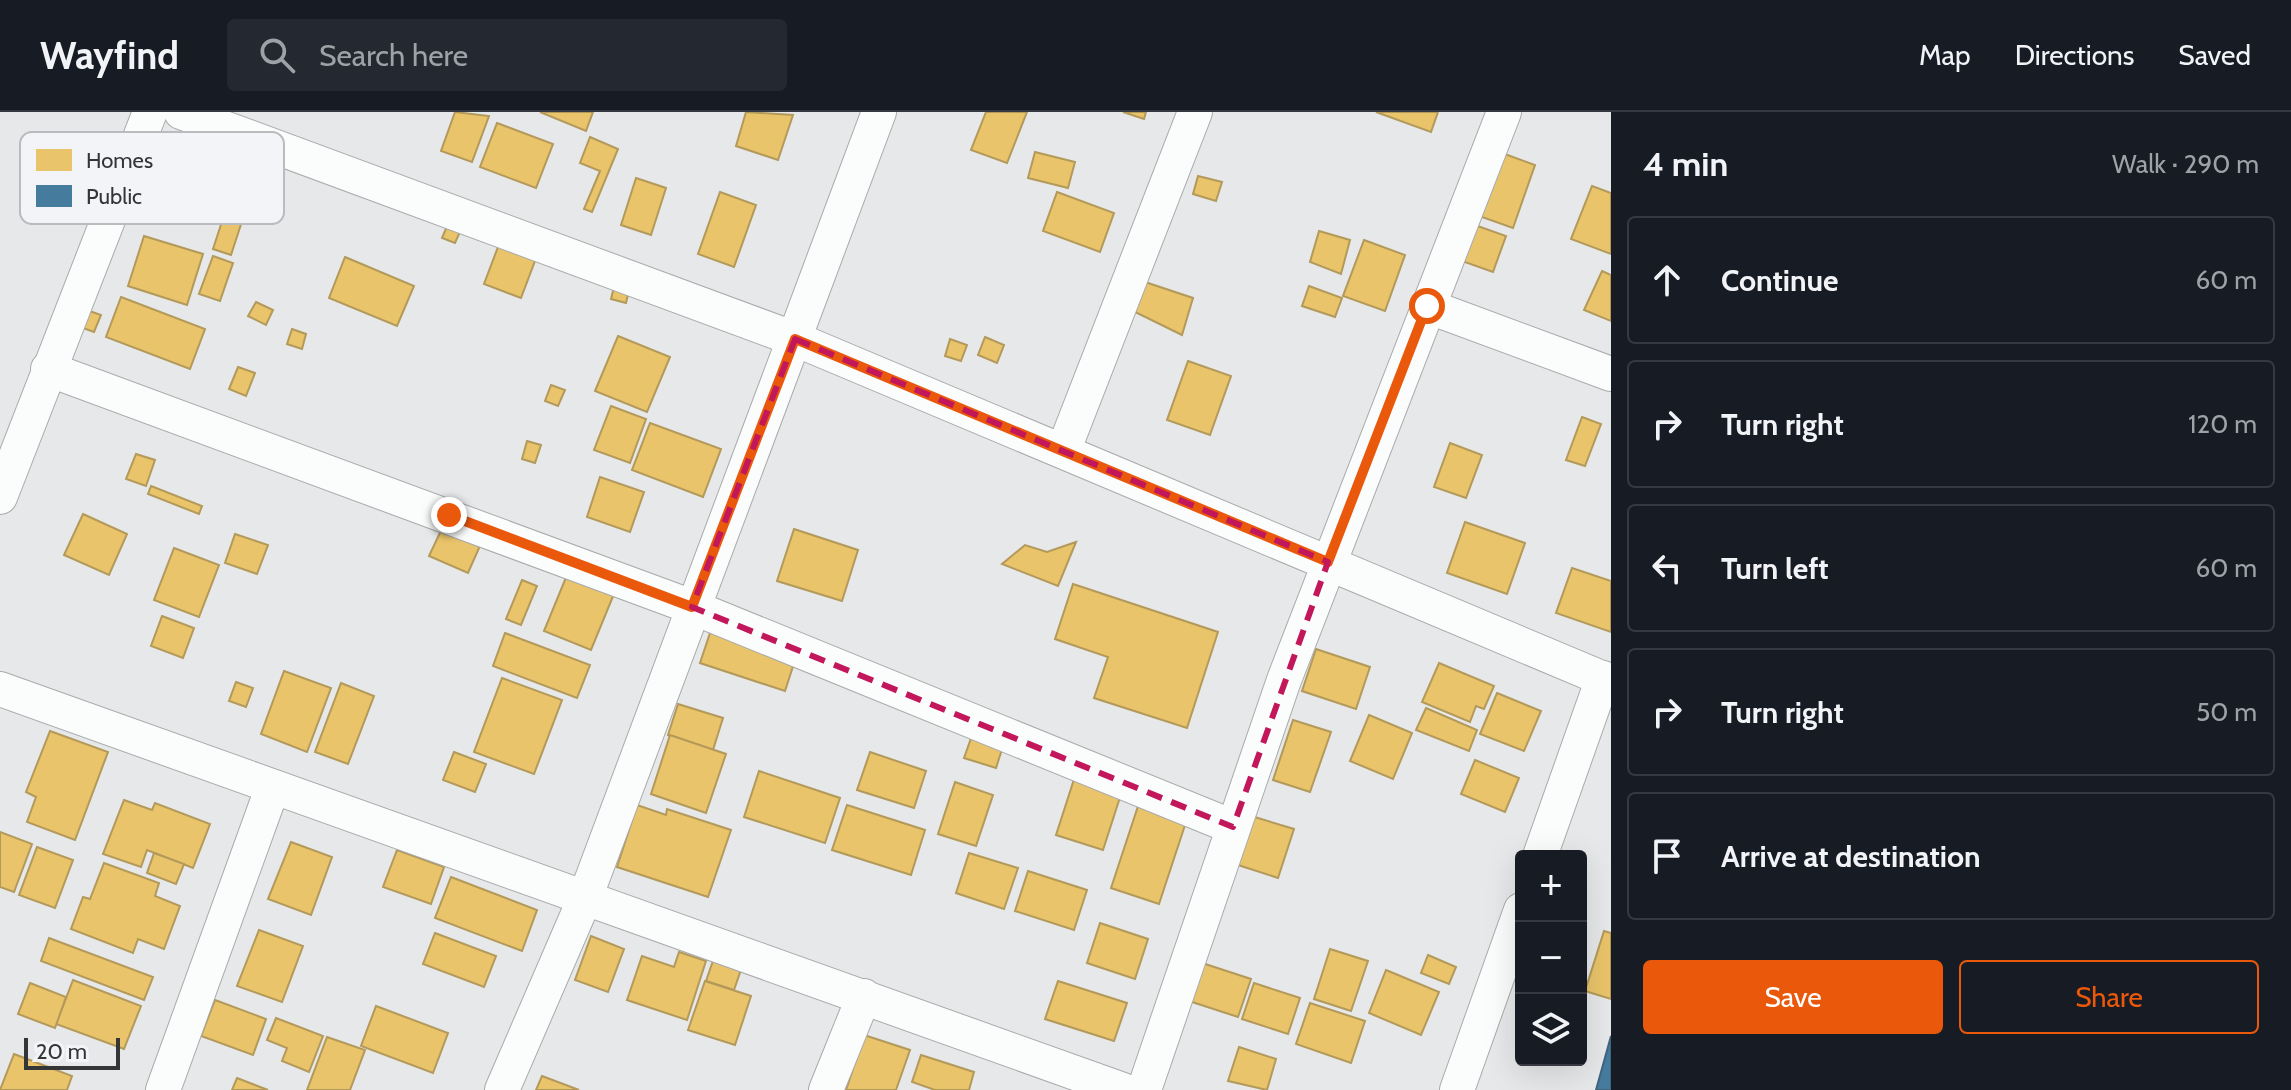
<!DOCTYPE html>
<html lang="en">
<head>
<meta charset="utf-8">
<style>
	:root { --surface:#171b24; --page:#242831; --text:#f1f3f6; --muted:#9ea1a6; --line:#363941; --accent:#ea580c }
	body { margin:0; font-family:Cabin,sans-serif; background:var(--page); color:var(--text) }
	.controls { position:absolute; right:24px; bottom:24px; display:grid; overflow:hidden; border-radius:8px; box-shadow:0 8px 32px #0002 }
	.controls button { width:72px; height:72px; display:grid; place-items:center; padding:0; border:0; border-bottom:2px solid var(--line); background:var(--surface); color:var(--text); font:40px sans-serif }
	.scale { position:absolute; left:24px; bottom:20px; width:96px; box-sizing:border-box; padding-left:8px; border:4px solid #343536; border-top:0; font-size:22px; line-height:28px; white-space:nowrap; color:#343536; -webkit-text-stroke:6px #f3f4f8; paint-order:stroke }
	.stop { position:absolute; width:24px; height:24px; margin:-18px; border:6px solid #ea580c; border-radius:50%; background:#fff }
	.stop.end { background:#ea580c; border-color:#fff; box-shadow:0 2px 8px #0008 }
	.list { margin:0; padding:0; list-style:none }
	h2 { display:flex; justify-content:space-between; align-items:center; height:104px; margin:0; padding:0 32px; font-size:34px }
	h2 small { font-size:26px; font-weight:400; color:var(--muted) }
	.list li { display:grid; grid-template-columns:52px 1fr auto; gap:24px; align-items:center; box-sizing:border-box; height:128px; margin:0 16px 16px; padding:0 16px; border:2px solid var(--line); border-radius:8px }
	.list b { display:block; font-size:30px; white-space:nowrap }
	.list em { font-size:26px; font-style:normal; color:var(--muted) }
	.actions { display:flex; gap:16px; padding:24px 32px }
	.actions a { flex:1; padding:18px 0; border:2px solid var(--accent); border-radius:8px; text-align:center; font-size:28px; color:var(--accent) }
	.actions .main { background:var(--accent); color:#fff }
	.icon { flex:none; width:44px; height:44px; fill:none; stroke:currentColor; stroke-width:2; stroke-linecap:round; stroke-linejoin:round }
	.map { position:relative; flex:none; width:1611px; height:978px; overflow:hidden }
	header { display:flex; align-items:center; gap:48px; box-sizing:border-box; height:112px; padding:0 40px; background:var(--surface); border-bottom:2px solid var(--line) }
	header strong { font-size:38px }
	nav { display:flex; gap:44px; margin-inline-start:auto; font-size:28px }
	.search { width:560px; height:72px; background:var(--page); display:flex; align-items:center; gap:20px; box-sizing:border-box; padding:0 28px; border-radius:8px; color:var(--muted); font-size:30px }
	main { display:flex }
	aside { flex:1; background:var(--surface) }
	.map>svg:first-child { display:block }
	.homes { fill:#e9c46a; stroke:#b3995a; stroke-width:2 }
	.public { fill:#457b9d; stroke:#40667e; stroke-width:2 }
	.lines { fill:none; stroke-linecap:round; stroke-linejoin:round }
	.minor-casing { stroke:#a9aaab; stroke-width:36 }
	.minor { stroke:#fbfcfc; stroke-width:34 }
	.route { stroke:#ea580c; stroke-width:10 }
	.marked { fill:none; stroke:#c2185b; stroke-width:6; stroke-dasharray:16 10; stroke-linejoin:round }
	.key { fill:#f3f4f8; stroke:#babbbe; stroke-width:2 }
	.key-label { font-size:22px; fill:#343536 }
</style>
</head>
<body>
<header>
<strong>Wayfind</strong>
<div class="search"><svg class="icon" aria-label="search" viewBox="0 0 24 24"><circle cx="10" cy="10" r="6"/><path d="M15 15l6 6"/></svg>Search here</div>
<nav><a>Map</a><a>Directions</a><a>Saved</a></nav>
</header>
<main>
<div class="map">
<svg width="1611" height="978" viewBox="0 0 1611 978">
	<rect width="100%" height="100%" fill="#e6e8ea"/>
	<g class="homes">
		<path d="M455,0L489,4L472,50L441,39Z"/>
		<path d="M540,0H593L586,19Z"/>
		<path d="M746,0L793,3L778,48L736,34Z"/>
		<path d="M986,0H1027L1007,51L971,38Z"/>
		<path d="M1123,0H1146L1144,7Z"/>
		<path d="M1376,0H1438L1431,20Z"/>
		<path d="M497,11L553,32L536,76L480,55Z"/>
		<path d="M590,25L618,37L592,100L584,97L600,59L580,51Z"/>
		<path d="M1035,40L1075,50L1068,76L1028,66Z"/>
		<path d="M1502,41L1535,53L1513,116L1479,104Z"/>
		<path d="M1198,64L1222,70L1216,89L1193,82Z"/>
		<path d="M636,66L666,76L651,123L621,113Z"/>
		<path d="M1592,74L1611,81V142L1571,127Z"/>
		<path d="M720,80L756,93L734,155L698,142Z"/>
		<path d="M1057,80L1114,101L1100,140L1043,119Z"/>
		<path d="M228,91L246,97L231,143L213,137Z"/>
		<path d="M450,107L463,113L455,131L442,126Z"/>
		<path d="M1472,112L1506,124L1493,160L1459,148Z"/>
		<path d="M1319,119L1350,128L1341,162L1310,150Z"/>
		<path d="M144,124L203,142L187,193L128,174Z"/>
		<path d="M501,127L538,141L521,186L484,172Z"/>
		<path d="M1364,128L1405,143L1385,199L1343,184Z"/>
		<path d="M213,144L233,151L220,189L199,182Z"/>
		<path d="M345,145L414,174L397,214L329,186Z"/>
		<path d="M1602,159L1611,163V209L1584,198Z"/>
		<path d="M1145,170L1193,186L1182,223L1135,200Z"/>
		<path d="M615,171L630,174L626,191L611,187Z"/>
		<path d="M1309,174L1342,186L1335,205L1302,194Z"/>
		<path d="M121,185L205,217L190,257L106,225Z"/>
		<path d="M256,190L273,198L266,213L248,204Z"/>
		<path d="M84,197L101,203L94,220L77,214Z"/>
		<path d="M292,217L306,222L302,237L287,232Z"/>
		<path d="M618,224L670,245L647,300L595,279Z"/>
		<path d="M985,225L1004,233L997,251L978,243Z"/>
		<path d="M950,227L967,233L961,249L945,244Z"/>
		<path d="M1188,249L1231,264L1210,323L1167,308Z"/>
		<path d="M238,255L255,261L246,284L229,277Z"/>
		<path d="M551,273L565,278L558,294L545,289Z"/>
		<path d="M611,294L646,307L630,351L594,338Z"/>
		<path d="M1582,305L1601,312L1585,354L1566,348Z"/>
		<path d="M650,311L721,337L703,385L632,358Z"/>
		<path d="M527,329L541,333L535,351L522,347Z"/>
		<path d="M1450,331L1482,343L1466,386L1434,375Z"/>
		<path d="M136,342L155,348L146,374L126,367Z"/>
		<path d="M600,365L644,380L630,420L587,405Z"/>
		<path d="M151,374L202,394L199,402L148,382Z"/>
		<path d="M83,402L127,422L109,463L64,443Z"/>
		<path d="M445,410L483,427L468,461L429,444Z"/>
		<path d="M1465,410L1525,431L1507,482L1447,461Z"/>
		<path d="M794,417L858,438L842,489L777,469Z"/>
		<path d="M235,422L268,433L257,462L225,451Z"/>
		<path d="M1076,430L1058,474L1002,452L1025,433L1047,440Z"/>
		<path d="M174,436L219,453L199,505L154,488Z"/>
		<path d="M1572,456L1611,469V520L1556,501Z"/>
		<path d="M569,458L616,477L591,538L544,519Z"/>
		<path d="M522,468L537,474L521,513L506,507Z"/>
		<path d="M1073,472L1218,520L1187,616L1094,586L1108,545L1055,527Z"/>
		<path d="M162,504L194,516L183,546L151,534Z"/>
		<path d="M713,512L798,539L785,579L700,551Z"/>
		<path d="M505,521L590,553L577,586L493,554Z"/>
		<path d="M1316,537L1370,555L1356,597L1302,579Z"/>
		<path d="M1439,551L1494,574L1484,597L1476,594L1470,610L1422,590Z"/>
		<path d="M284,559L331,576L307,640L261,622Z"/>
		<path d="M502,566L562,588L534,662L474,640Z"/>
		<path d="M236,570L253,576L246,595L229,589Z"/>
		<path d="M341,571L374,584L348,652L315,640Z"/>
		<path d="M1497,581L1541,599L1524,639L1480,622Z"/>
		<path d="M678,592L723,606L713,638L668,623Z"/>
		<path d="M1426,596L1477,618L1469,639L1416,618Z"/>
		<path d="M1369,603L1412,621L1393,667L1350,649Z"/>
		<path d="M1293,608L1331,620L1310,680L1273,668Z"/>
		<path d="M975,615L1006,625L996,656L964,646Z"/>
		<path d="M50,619L108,640L75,728L27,710L36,685L26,680Z"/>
		<path d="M670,623L726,642L706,701L651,682Z"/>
		<path d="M454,640L486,652L475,680L443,668Z"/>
		<path d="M870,640L926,659L914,696L857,678Z"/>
		<path d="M1475,648L1519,666L1505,700L1461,682Z"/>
		<path d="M1077,658L1124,673L1103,738L1056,723Z"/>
		<path d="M759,659L840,686L825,731L744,705Z"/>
		<path d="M955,670L993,683L976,734L938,722Z"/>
		<path d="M1142,682L1190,698L1159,792L1111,776Z"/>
		<path d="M124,688L152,698L155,691L210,712L193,756L147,738L141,755L103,742Z"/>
		<path d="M637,693L666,703L667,697L731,718L708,785L617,755Z"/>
		<path d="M847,693L925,718L911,763L832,738Z"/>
		<path d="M1248,703L1294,717L1278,766L1232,751Z"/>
		<path d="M0,720L32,732L14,780L0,775Z"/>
		<path d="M291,730L332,745L311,803L268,787Z"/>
		<path d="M37,735L73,748L55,796L19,783Z"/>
		<path d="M397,738L444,755L431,792L383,775Z"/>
		<path d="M154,741L184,752L176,772L147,761Z"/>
		<path d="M969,741L1018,756L1004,797L956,781Z"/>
		<path d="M104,751L159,771L155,784L180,794L164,837L138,827L133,841L71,817L83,785L90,787Z"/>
		<path d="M1028,759L1087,778L1074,818L1015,799Z"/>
		<path d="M451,765L537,798L522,839L435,806Z"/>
		<path d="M1100,811L1148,827L1135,867L1087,851Z"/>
		<path d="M259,818L303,834L282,890L237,874Z"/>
		<path d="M1604,819L1611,821V887L1585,879Z"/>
		<path d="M435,821L496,844L484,875L423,852Z"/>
		<path d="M591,824L624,837L608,880L575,868Z"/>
		<path d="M49,826L153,865L144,888L41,849Z"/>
		<path d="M1330,837L1368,849L1351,899L1314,887Z"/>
		<path d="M679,840L706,849L687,908L627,888L642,844L674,855Z"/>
		<path d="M715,843L743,852L734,878L706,869Z"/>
		<path d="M1428,843L1456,855L1449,872L1421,861Z"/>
		<path d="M1196,849L1251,867L1238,905L1183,887Z"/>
		<path d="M1386,858L1439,880L1421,923L1369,901Z"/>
		<path d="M73,868L141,894L124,937L56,912Z"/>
		<path d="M705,869L751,884L735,933L688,918Z"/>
		<path d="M1058,869L1127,891L1114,929L1045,907Z"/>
		<path d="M30,871L66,885L55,916L18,902Z"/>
		<path d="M1254,871L1300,886L1288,922L1242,907Z"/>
		<path d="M215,888L266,907L253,943L201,924Z"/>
		<path d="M1310,891L1365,909L1351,951L1296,932Z"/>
		<path d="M376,894L448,921L433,961L361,934Z"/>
		<path d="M276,906L323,924L309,960L282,949L287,936L267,928Z"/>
		<path d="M864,923L910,938L896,978H846Z"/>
		<path d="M327,925L365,938L350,978H307Z"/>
		<path d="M1239,935L1276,947L1267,978L1228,969Z"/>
		<path d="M14,942L72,964L67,978H0Z"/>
		<path d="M921,943L974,960L969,978H935L912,970Z"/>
		<path d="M542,964L579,978H536Z"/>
		<path d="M237,966L268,978H232Z"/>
	</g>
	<path class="public" d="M1611,924V978H1596Z"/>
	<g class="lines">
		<g class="minor-casing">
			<g id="minor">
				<path d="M181,0L795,227L1611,570"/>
				<path d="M1427,194L1611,262"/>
				<path d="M48,257L692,495L1233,715"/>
				<path d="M1064,337L1195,0"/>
				<path d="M0,385L150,0"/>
				<path d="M0,577L1123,978"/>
				<path d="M1540,744L1603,566"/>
				<path d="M163,978L272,677"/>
				<path d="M502,978L585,786L879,0"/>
				<path d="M826,978L864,884"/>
				<path d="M1144,978L1284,568L1504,0"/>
				<path d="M1457,978L1521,798"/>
			</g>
		</g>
		<use href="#minor" class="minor"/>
	</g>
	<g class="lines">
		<path class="route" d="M449,403L692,495L795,227L1328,450L1427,194"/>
	</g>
	<path class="marked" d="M795,227L1328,450L1233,715L692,495Z"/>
	<rect x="20" y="20" width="264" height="92" rx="12" class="key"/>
	<rect x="36" y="37" width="36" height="22" fill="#e9c46a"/>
	<rect x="36" y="73" width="36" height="22" fill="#457b9d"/>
	<g class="key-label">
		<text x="86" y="56">Homes</text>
		<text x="86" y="92">Public</text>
	</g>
</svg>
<div class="controls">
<button>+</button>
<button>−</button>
<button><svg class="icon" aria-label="layers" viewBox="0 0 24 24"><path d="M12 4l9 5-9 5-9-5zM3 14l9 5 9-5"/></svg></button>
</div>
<div class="scale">20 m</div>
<div class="stop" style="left:1427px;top:194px"></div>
<div class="stop end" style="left:449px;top:403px"></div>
</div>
<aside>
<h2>4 min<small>Walk · 290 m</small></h2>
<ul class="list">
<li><svg class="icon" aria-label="ahead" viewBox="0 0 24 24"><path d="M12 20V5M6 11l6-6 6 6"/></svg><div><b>Continue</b></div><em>60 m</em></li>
<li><svg class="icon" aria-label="right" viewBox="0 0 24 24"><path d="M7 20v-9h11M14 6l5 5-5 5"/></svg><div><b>Turn right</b></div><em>120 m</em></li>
<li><svg class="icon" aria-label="left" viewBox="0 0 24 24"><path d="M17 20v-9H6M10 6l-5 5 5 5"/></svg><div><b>Turn left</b></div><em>60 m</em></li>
<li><svg class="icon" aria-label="right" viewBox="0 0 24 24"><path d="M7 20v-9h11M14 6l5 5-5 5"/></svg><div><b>Turn right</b></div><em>50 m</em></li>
<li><svg class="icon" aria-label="arrive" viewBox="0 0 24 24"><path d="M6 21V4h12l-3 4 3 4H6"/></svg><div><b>Arrive at destination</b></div></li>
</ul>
<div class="actions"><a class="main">Save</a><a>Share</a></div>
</aside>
</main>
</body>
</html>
